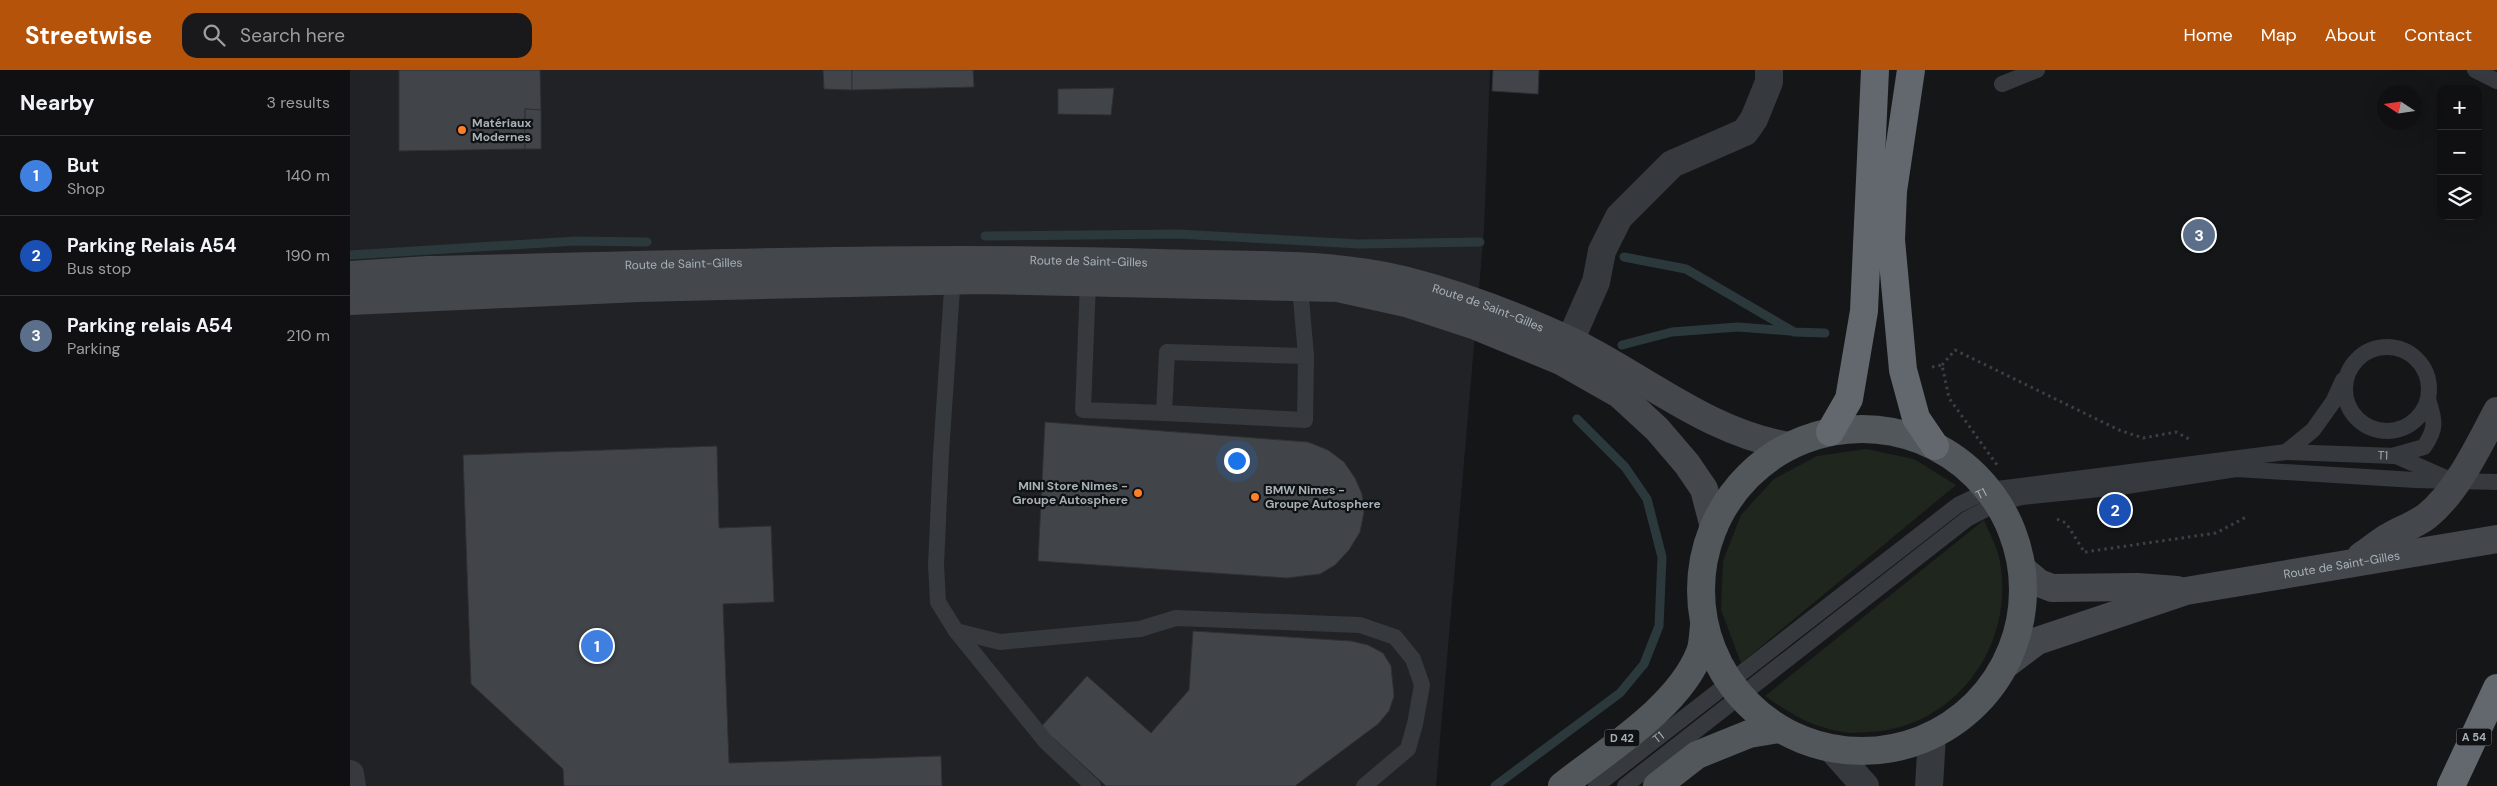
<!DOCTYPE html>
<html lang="en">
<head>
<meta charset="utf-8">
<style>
	:root { --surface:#101012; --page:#19191b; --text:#f1f3f6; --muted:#9c9d9f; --line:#303032; --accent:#b45309 }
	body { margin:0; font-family:"DM Sans",sans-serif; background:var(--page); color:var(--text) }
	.controls { position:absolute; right:15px; top:15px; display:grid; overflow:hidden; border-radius:10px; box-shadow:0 5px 20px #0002 }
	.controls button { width:45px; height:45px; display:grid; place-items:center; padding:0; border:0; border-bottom:1px solid var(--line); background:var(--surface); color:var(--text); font:25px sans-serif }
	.compass { position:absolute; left:2027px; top:15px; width:45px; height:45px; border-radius:50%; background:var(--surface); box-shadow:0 5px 20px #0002; rotate:282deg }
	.you { position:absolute; left:886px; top:390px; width:18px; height:18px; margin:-12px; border:4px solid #fff; border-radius:50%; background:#1a73e8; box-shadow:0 0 0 8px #1a73e833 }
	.badge { display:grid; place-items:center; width:32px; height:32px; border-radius:50%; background:var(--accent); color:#fff; font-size:16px; font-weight:700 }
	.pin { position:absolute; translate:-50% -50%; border:2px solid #fff; box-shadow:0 1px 5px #0006 }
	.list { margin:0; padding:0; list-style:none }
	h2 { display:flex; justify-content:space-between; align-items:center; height:65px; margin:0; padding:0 20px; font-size:21px }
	h2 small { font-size:16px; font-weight:400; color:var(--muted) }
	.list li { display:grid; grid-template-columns:32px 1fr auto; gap:15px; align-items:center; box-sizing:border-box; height:80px; padding:0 20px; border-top:1px solid var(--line) }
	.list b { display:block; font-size:19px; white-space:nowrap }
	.list p { margin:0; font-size:16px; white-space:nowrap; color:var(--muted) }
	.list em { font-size:16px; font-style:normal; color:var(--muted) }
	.icon { flex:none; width:28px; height:28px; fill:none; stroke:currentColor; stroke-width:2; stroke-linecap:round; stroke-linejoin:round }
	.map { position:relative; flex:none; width:2147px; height:716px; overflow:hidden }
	header { display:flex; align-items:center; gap:30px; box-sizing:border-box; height:70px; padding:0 25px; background:var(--accent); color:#fff }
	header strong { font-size:24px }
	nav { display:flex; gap:28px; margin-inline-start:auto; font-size:18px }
	.search { width:350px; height:45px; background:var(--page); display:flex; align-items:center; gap:12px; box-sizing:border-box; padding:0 18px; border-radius:15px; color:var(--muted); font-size:19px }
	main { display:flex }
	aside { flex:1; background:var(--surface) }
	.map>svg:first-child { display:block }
	.built { fill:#212225 }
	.green { fill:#1e261d }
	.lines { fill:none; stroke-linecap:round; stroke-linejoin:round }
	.stream { stroke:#2b393c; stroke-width:9 }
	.building { fill:#414448; stroke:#2f3034 }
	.path { stroke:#3c4044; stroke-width:3; stroke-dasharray:2.5 4; stroke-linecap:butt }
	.service { stroke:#36393d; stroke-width:16 }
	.minor { stroke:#36393d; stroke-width:28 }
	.tertiary { stroke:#36393d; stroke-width:28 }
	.secondary { stroke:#44484d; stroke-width:28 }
	.primary { stroke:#52575c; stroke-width:28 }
	.motorway { stroke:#62686e; stroke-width:28 }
	.poi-dot { fill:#fd7f28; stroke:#101113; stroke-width:2 }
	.labels { text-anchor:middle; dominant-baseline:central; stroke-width:4.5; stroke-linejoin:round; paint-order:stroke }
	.shield { fill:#101113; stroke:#798186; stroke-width:1 }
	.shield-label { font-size:11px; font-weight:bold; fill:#a6b1b8 }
	.poi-label { font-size:12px; font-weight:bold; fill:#a6b1b8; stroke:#101113; text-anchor:start }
	.street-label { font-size:12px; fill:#a6b1b8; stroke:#101113 }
</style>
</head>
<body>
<header>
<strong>Streetwise</strong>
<div class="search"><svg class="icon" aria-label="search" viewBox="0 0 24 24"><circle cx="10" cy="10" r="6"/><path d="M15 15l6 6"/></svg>Search here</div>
<nav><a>Home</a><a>Map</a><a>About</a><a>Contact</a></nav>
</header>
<main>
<aside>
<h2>Nearby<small>3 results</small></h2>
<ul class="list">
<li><span class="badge" style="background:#3f7fe0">1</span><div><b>But</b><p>Shop</p></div><em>140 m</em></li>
<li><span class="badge" style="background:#1a4fb4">2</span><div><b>Parking Relais A54</b><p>Bus stop</p></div><em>190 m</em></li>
<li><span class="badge" style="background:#5c6f8a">3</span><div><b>Parking relais A54</b><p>Parking</p></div><em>210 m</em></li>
</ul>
</aside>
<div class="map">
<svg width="2147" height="716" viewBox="0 0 2147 716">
	<rect width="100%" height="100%" fill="#151618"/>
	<path class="built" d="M0,0H1140L1134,160L1086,716H0Z"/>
	<g class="green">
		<path d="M1516,379L1564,389L1606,415L1391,593L1371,540L1373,491L1391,445L1424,409L1467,386Z"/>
		<path d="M1634,450C1639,463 1648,478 1650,492C1665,576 1605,658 1519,662C1511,662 1501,664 1493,662C1459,656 1443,645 1415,626Z"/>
	</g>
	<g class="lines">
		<g class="stream">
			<path d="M635,166L828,164L1009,174L1130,172"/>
			<path d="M0,185L226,171L297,172"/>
			<path d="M1274,187L1336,199L1444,262L1475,263"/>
			<path d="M1272,275L1322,262L1388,257L1440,261"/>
			<path d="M1145,716L1270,623L1294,594L1309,556L1312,487L1297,429L1275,397L1227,349"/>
		</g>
	</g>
	<g class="building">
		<path d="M49,0H190L191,40L175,39V79L49,81Z"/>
		<path d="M473,0H502V20L474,19Z"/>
		<path d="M502,0H623L624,17L502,20Z"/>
		<path d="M1143,0H1189L1188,24L1142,21Z"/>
		<path d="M764,18L761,45L708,44V19Z"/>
		<path d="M175,39L191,40V79H175Z"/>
		<path d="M695,352L958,372L978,380L994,392L1005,408L1012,424L1014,442L1010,462L999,480L985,495L970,504L937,508L688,491Z"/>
		<path d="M367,376L369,458L421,456L424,532L373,534L379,693L591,686L592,716H214L213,699L121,614L113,385Z"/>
		<path d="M843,561L1001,571L1018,575L1033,583L1041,596L1044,626L1039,641L1028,654L945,716H756L691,657L737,606L801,663L839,620Z"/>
	</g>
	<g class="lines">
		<g class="path">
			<path d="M1592,295L1605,280L1769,360L1793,368L1826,362L1839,369"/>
			<path d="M1582,297L1592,295L1599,328L1647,395"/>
			<path d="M1707,449L1716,453L1735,483"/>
			<path d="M1735,482L1866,463L1898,446"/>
		</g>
		<g class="service">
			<path d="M2125,0L2147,11"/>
			<path d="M1652,14L1687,0"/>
			<path d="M603,204L591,384L586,495L588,532L606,561L696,672L743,716"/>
			<path d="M738,212L733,340L814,343"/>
			<path d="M950,216L956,286L817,282L814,343L955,350L956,286"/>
			<circle cx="2037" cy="319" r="42"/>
			<path d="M1936,382L1963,360L1983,332L1993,310"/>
			<path d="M2042,386L2074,377C2087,358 2085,351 2078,329"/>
			<path d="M606,561L650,572L790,559L826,548L1010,555L1045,567L1063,589L1072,615L1065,654L1058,679L1014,716"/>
			<path id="s1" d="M1246,716L1608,435L1639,420L1936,382L2046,386L2094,407"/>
			<path d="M1275,716L1617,449L1648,433L1672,427L1770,417L1886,399L2065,410L2147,412"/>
		</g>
		<g class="minor">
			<path d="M1211,291L1246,212L1252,181L1269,147L1322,94L1395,62L1404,49L1419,12V0"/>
			<path d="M0,704L2,716"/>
		</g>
		<g class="tertiary">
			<path d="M1482,679L1515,716"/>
			<path d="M1579,716L1582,666"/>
		</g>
		<g class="secondary">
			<path id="s2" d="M0,205L78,200C321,195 566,185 809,193C891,196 974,191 1054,210C1110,224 1167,246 1219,270C1292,305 1359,364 1440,376"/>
			<path d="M0,231L289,218L631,210L988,218L1056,233L1126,256L1211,291L1269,324L1307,359L1337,394L1354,419L1364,457"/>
			<path d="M2011,486C2021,480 2030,471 2040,466C2052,459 2065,455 2077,446C2107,422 2129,375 2147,341"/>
			<path d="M1672,499L1689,513L1702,518L1787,517L1827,520"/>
			<path id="s3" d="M1655,595L1687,571L1836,521L2147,469"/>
		</g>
		<g class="primary">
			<circle cx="1512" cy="520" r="161"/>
			<path d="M1212,716C1257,680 1329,637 1350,582C1353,574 1353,564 1354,555"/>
			<path d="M1307,716L1347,685L1399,664L1429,659"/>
		</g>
		<g class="motorway">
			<path d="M1561,0L1543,121L1541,170L1553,300L1566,348L1585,376"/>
			<path d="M1480,362L1499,329L1514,241L1525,0"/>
			<path d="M2101,716L2147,618"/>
		</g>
	</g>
	<g class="poi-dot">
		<circle cx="112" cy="60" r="5"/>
		<circle cx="788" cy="423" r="5"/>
		<circle cx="905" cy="427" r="5"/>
	</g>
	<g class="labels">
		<g class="shield">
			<rect x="2106.5" y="658.5" width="35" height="17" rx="4"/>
			<rect x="1254.5" y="659.5" width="35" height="17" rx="4"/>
		</g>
		<g class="shield-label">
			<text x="2124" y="667">A 54</text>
			<text x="1272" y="668">D 42</text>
		</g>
		<g class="poi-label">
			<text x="122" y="53">Matériaux<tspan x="122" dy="14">Modernes</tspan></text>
			<text x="778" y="416" text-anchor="end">MINI Store Nimes -<tspan x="778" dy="14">Groupe Autosphere</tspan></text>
			<text x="915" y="420">BMW Nimes -<tspan x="915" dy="14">Groupe Autosphere</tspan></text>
		</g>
		<g class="street-label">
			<text stroke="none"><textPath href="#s2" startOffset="739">Route de Saint-Gilles</textPath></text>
			<text stroke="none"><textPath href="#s2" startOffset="334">Route de Saint-Gilles</textPath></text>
			<text stroke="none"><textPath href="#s2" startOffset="1144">Route de Saint-Gilles</textPath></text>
			<text stroke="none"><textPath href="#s1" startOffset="889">T1</textPath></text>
			<text stroke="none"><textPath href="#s1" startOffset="484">T1</textPath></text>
			<text stroke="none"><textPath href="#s3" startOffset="355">Route de Saint-Gilles</textPath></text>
			<text stroke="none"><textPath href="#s1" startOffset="79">T1</textPath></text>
		</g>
	</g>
</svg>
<div class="controls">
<button>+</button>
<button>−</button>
<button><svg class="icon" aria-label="layers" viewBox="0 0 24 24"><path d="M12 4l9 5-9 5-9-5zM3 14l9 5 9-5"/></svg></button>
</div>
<svg class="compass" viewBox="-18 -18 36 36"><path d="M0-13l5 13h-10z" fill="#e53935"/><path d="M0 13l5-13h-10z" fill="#9c9d9f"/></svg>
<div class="you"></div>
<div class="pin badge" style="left:247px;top:576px;background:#3f7fe0">1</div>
<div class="pin badge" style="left:1765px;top:440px;background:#1a4fb4">2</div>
<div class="pin badge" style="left:1849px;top:165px;background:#5c6f8a">3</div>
</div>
</main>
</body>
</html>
